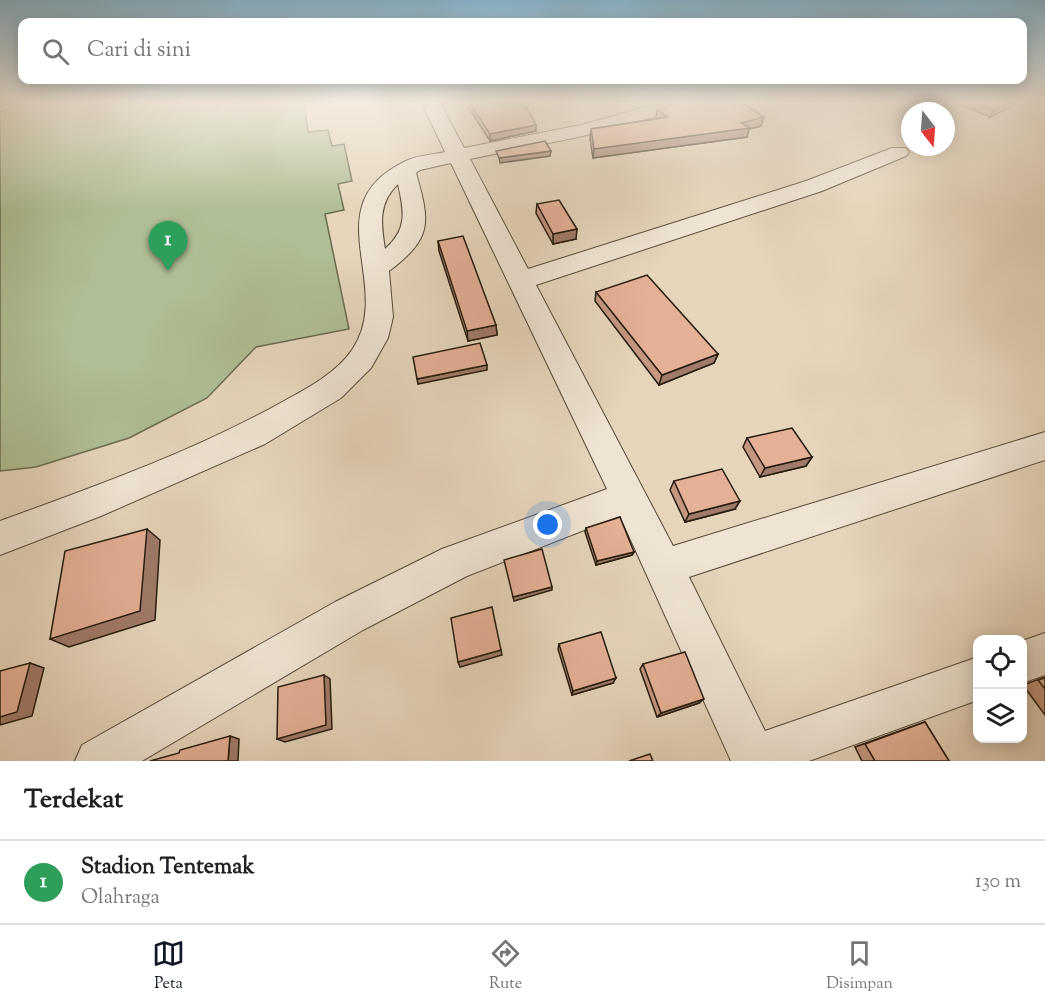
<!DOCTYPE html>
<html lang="id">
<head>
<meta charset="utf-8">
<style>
	:root { --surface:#fff; --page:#f2f2f2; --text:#202124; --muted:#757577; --line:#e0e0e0; --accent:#111827 }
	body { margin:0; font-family:"Sorts Mill Goudy",serif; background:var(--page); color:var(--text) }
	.controls { position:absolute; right:18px; bottom:18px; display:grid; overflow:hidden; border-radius:12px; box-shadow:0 3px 15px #0003 }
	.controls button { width:54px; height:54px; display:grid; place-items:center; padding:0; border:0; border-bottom:2px solid var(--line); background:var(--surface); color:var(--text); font:30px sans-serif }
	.compass { position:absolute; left:901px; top:102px; width:54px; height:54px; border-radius:50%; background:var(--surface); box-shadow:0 3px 15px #0003; rotate:163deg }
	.you { position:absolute; left:548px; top:525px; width:21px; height:21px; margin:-15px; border:4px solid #fff; border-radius:50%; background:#1a73e8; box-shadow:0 0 0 9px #1a73e833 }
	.badge { display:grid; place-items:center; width:39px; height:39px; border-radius:50%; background:var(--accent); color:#fff; font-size:20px; font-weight:700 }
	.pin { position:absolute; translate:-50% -50px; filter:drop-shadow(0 2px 3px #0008) }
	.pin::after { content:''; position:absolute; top:32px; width:21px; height:18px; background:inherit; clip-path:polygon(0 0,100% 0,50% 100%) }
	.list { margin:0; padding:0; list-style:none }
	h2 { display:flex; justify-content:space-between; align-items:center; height:78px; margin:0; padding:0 24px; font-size:26px }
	h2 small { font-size:20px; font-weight:400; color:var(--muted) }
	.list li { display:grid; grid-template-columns:39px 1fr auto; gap:18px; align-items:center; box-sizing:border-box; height:84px; padding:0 24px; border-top:2px solid var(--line) }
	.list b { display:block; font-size:22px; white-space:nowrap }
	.list p { margin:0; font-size:20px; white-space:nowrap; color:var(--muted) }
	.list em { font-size:20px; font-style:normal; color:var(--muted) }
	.icon { flex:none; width:33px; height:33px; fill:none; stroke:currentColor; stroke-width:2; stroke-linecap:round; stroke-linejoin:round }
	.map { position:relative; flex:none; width:1045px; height:761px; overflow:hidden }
	.search { position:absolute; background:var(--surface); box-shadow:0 3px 15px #0003; left:18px; right:18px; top:18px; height:66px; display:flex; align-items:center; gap:15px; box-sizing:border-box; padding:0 21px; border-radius:12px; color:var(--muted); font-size:22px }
	.sheet { height:162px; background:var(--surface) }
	nav { display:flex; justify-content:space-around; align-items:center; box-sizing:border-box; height:84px; border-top:2px solid var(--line); background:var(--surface); font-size:16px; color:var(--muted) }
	nav a { display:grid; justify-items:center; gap:3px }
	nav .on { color:var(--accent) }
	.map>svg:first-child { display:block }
	.green { fill:#afbe94; stroke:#6a6c50; stroke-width:1.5 }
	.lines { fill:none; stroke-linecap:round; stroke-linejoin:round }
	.street-casing { stroke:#564a38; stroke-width:2 }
	.street { fill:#efe4d3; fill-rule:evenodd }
	.wall { fill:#c49781; stroke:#261b0d; stroke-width:1.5 }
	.shaded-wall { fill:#a07b69; stroke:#261b0d; stroke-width:1.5 }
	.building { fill:#e4b096; stroke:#261b0d; stroke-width:1.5 }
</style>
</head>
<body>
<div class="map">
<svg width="1045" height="761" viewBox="0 0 1045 761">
	<rect width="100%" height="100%" fill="#e6d5bb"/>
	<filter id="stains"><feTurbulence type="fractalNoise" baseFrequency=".00333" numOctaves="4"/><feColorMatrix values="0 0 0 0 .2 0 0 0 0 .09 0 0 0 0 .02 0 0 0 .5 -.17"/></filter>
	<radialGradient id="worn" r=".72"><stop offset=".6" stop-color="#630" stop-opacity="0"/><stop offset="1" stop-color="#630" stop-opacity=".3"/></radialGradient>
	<path class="green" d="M25,104L304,103L308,132L328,130L332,146L344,144L352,181L338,184L344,210L325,214L349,329L256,347L207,398L129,438L36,467L0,471V112Z"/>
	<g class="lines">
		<g class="street-casing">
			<g id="street">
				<path d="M422,103H440L464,148L581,125L661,103H693L690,107L583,136L470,159L528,269L806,181L892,148H906L909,152L906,156L822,191L536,285L673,546L1045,432V460L689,577L765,731L978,657V700L809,761H731L620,516L467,576L363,630L142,761H75L82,745L335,602L442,549L607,489L451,163L420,170L416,173C430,222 433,238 389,271L393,317L388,338L371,368L341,398L265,444L101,516L0,555V521C96,486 195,451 284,401C308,388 336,373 352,350C396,286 312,205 406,161C417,155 433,155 445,152ZM398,184C404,211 408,229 385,249C381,224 378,203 398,184Z"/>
				<path d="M1045,633V675L1022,683V641Z"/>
			</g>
		</g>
		<use href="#street" class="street"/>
	</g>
	<g class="wall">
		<path d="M468,104H522L536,131L490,141L468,107Z"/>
		<path d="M958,104H1016L990,117Z"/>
		<path d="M657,110L761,126L749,129L747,137L593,158L590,138L591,129L656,119Z"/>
		<path d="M537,204L576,239L553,244L536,213Z"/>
		<path d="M438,241L496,325L497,335L468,341L439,251Z"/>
		<path d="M596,292L718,354L714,363L659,385L595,301Z"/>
		<path d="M747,438L812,457L806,466L760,477L743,447Z"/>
		<path d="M674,481L735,509L685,522L670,490Z"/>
		<path d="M586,528L634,552L632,555L596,565L585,532Z"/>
		<path d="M559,644L613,683L572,695L558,649Z"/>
		<path d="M643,664L699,703L657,717L640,669Z"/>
		<path d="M1045,677V715L1023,685Z"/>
		<path d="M925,722L949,761H862L855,747Z"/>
	</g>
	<g class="shaded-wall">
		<path d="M1007,104H1016L990,117L994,110Z"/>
		<path d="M764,117L761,126L749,129L747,137L593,158L594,149L741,123Z"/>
		<path d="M536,125V131L490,141V134Z"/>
		<path d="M551,151L550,156L500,163L499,158Z"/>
		<path d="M577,229L576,239L553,244V234Z"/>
		<path d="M496,325L497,335L468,341L467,331Z"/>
		<path d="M718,354L714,363L659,385L662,375Z"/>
		<path d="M487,365V370L418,384L417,379Z"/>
		<path d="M812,457L806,466L760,477L765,468Z"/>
		<path d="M740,501L735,509L685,522L689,514Z"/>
		<path d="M147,529L160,540L155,620L69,647L50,639Z"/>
		<path d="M634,552L632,555L596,565L597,561Z"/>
		<path d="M552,587V590L514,601L513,597Z"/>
		<path d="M501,650L502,655L460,667L458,662Z"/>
		<path d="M30,663L44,668L32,716L0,725V717Z"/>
		<path d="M324,675L330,679L332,729L285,742L277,739Z"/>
		<path d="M616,678L613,683L572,695L573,691Z"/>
		<path d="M704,699L699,703L657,717L661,713Z"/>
		<path d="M230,736L239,739L238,761H228Z"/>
	</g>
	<g class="building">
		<path d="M470,104H522L527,108L536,125L490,134Z"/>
		<path d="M680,104H744L764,117L741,123L750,128L594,149L591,129L668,117L657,110Z"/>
		<path d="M978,104H1007L994,110Z"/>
		<path d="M545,141L551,151L499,158L496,151Z"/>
		<path d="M559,200L577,229L553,234L537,204Z"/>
		<path d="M463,236L496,325L467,331L438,241Z"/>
		<path d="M647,275L718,354L662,375L596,292Z"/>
		<path d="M480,343L487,365L417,379L413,357Z"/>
		<path d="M792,428L812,457L765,468L747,438Z"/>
		<path d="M722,469L740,501L689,514L674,481Z"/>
		<path d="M620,517L634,552L597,561L586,528Z"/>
		<path d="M147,529L140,611L50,639L65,551Z"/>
		<path d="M542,549L552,587L513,597L504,560Z"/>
		<path d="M492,607L501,650L458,662L451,618Z"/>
		<path d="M601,632L616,678L573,691L559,644Z"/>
		<path d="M685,652L704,699L661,713L643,664Z"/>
		<path d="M30,663L17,712L0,717V671Z"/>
		<path d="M324,675L326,725L277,739L278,687Z"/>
		<path d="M1045,678V689L1038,680Z"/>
		<path d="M925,722L949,761H875L865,744Z"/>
		<path d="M230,736L228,761H150L179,753L180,750Z"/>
		<path d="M650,754L653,761H629Z"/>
	</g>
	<linearGradient id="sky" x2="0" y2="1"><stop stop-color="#87b6d0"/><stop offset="0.49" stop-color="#f4ece0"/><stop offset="1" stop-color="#f4ece0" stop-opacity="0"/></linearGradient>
	<rect width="1045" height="210" fill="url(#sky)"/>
	<rect width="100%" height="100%" filter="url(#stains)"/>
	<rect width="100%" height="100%" fill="url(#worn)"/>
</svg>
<div class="controls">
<button><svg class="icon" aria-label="locate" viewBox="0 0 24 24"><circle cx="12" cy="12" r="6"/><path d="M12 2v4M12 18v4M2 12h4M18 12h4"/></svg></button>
<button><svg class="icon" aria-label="layers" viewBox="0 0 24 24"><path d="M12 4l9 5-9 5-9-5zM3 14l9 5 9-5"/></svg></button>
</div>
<svg class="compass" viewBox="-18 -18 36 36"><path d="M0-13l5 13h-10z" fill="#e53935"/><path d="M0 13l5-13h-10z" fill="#757577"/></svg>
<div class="you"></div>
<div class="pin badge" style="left:168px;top:271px;background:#2e9e5b">1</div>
<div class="search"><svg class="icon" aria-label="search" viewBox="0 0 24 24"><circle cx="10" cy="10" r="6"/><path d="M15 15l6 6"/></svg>Cari di sini</div>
</div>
<section class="sheet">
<h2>Terdekat<small></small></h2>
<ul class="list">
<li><span class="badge" style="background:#2e9e5b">1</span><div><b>Stadion Tentemak</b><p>Olahraga</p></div><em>130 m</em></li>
</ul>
</section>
<nav>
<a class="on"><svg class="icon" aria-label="map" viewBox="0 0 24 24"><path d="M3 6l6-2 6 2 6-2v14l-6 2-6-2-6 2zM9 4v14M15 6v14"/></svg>Peta</a>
<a><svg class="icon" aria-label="directions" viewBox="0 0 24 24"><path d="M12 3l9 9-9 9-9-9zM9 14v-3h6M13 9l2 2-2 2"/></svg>Rute</a>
<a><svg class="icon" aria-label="saved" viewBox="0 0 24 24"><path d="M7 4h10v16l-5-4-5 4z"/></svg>Disimpan</a>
</nav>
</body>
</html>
